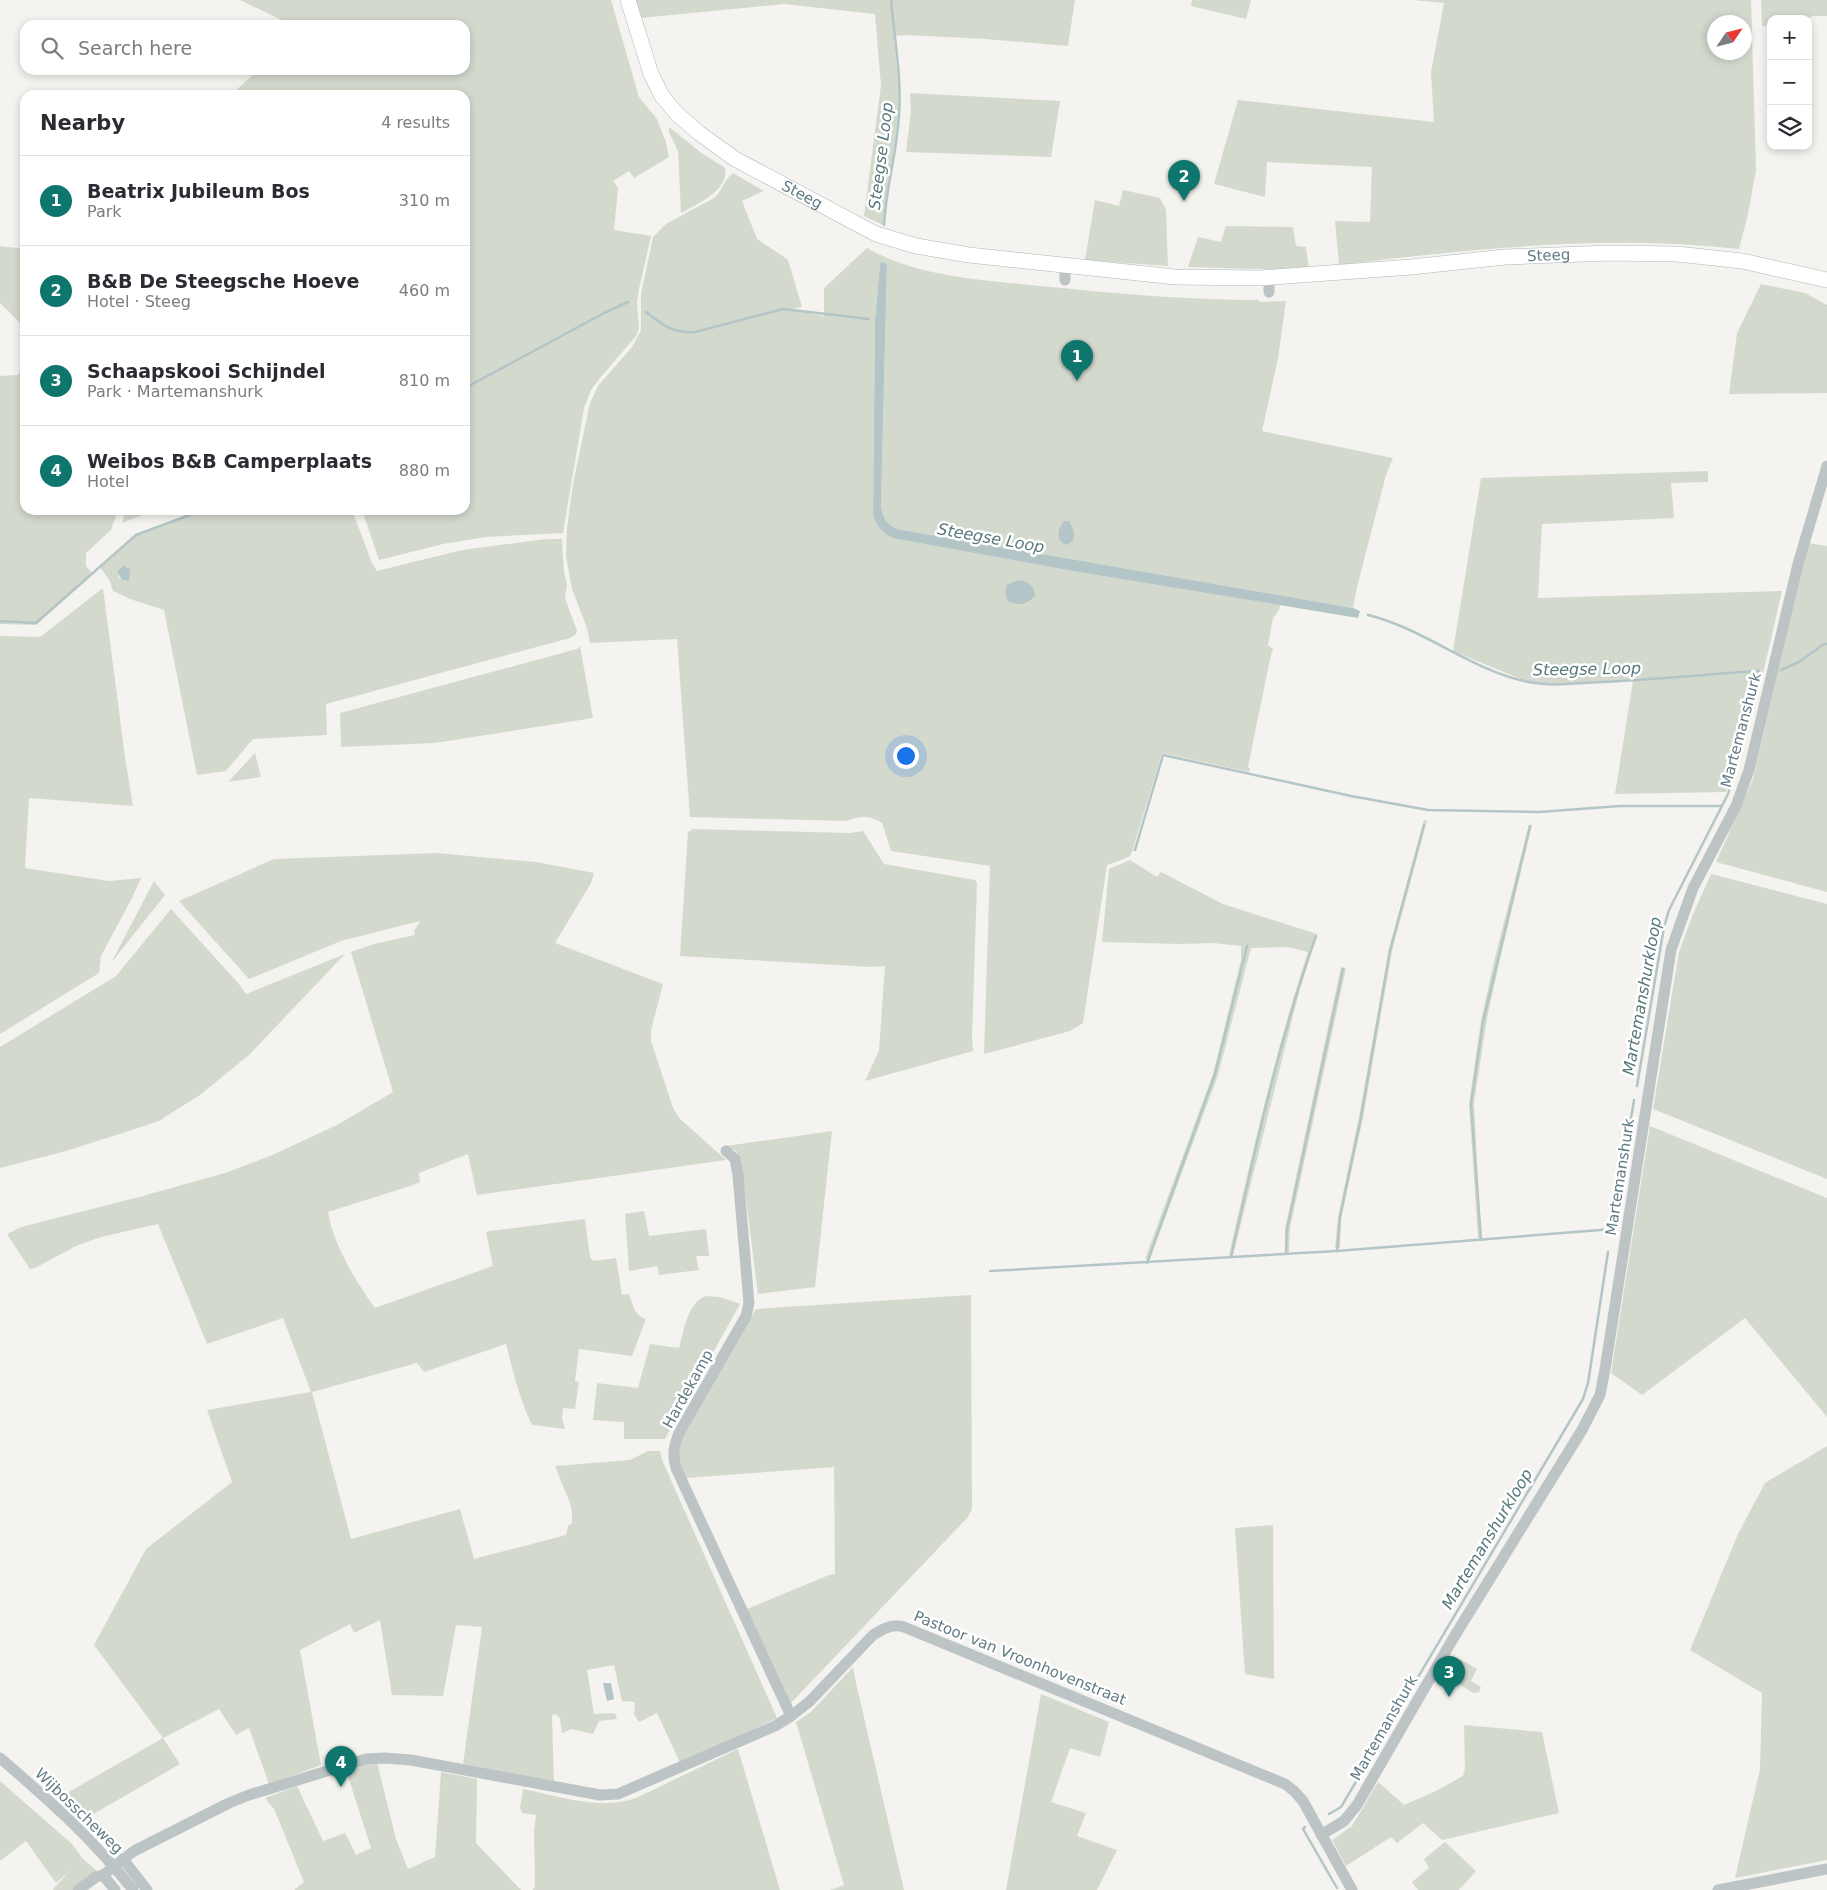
<!DOCTYPE html>
<html lang="en">
<head>
<meta charset="utf-8">
<style>
	:root { --surface:#fff; --page:#f2f2f3; --text:#2b2b33; --muted:#7c7c81; --line:#e1e1e2; --accent:#0f766e }
	body { margin:0; font-family:"DejaVu Sans",sans-serif; background:var(--page); color:var(--text) }
	.controls { position:absolute; right:15px; top:15px; display:grid; overflow:hidden; border-radius:10px; box-shadow:0 2px 8px #0003 }
	.controls button { width:45px; height:45px; display:grid; place-items:center; padding:0; border:0; border-bottom:1px solid var(--line); background:var(--surface); color:var(--text); font:25px sans-serif }
	.compass { position:absolute; left:1707px; top:15px; width:45px; height:45px; border-radius:50%; background:var(--surface); box-shadow:0 2px 8px #0003; rotate:55deg }
	.you { position:absolute; left:905px; top:755px; width:18px; height:18px; margin:-12px; border:4px solid #fff; border-radius:50%; background:#1a73e8; box-shadow:0 0 0 8px #1a73e833 }
	.badge { display:grid; place-items:center; width:32px; height:32px; border-radius:50%; background:var(--accent); color:#fff; font-size:16px; font-weight:700 }
	.pin { position:absolute; translate:-50% -41px; filter:drop-shadow(0 1px 2px #0008) }
	.pin::after { content:''; position:absolute; top:26px; width:18px; height:15px; background:inherit; clip-path:polygon(0 0,100% 0,50% 100%) }
	.list { margin:0; padding:0; list-style:none }
	h2 { display:flex; justify-content:space-between; align-items:center; height:65px; margin:0; padding:0 20px; font-size:21px }
	h2 small { font-size:16px; font-weight:400; color:var(--muted) }
	.list li { display:grid; grid-template-columns:32px 1fr auto; gap:15px; align-items:center; box-sizing:border-box; height:90px; padding:0 20px; border-top:1px solid var(--line) }
	.list b { display:block; font-size:19px; white-space:nowrap }
	.list p { margin:0; font-size:16px; white-space:nowrap; color:var(--muted) }
	.list em { font-size:16px; font-style:normal; color:var(--muted) }
	.icon { flex:none; width:28px; height:28px; fill:none; stroke:currentColor; stroke-width:2; stroke-linecap:round; stroke-linejoin:round }
	.map { position:relative; flex:none; width:1827px; height:1890px; overflow:hidden }
	.search { position:absolute; background:var(--surface); box-shadow:0 2px 8px #0003; left:20px; top:20px; width:450px; height:55px; display:flex; align-items:center; gap:12px; box-sizing:border-box; padding:0 18px; border-radius:15px; color:var(--muted); font-size:19px }
	.panel { position:absolute; background:var(--surface); box-shadow:0 2px 8px #0003; left:20px; top:90px; width:450px; height:425px; border-radius:15px }
	.map>svg:first-child { display:block }
	.green { fill:#d4d9ce; fill-rule:evenodd }
	.water { fill:#b3c5c7 }
	.lines { fill:none; stroke-linecap:round; stroke-linejoin:round }
	.stream { stroke:#b3c5c7; stroke-width:2.5 }
	.secondary-casing { stroke:#adb6b9; stroke-width:16 }
	.street { stroke:#bdc4c6; stroke-width:11 }
	.secondary { stroke:#fff; stroke-width:15 }
	.labels { text-anchor:middle; dominant-baseline:central; stroke-width:5; stroke-linejoin:round; paint-order:stroke }
	.street-label { font-size:15px; fill:#607b83; stroke:#fff }
	.water-label { font-size:16px; font-style:italic; fill:#57787a; stroke:#fff }
</style>
</head>
<body>
<div class="map">
<svg width="1827" height="1890" viewBox="0 0 1827 1890">
	<rect width="100%" height="100%" fill="#f4f3ef"/>
	<g class="green">
		<path d="M240,0H611L639,97L657,119L666,142L669,157L634,178L629,171L613,181L618,188L614,230L651,236L639,289L637,302L639,328L636,336L600,378L591,390L584,408L563,533L485,537L443,544L379,560L362,510H465V95H231L258,70H465V25H292Z"/>
		<path d="M635,0H1075L1068,46L985,39L908,35L894,36L900,102L899,115L883,225L864,216L881,85L875,14L784,4L641,18Z"/>
		<path d="M1192,0H1251L1246,19L1191,6Z"/>
		<path d="M1412,0H1751L1756,170L1748,214L1739,249C1606,234 1471,249 1339,265L1335,221L1370,222L1372,167L1267,162L1265,197L1214,184L1238,100L1434,122L1431,72L1444,3ZM1714,22H1744V52H1714Z"/>
		<path d="M1761,0H1827V16H1813L1806,19H1771V26H1762Z"/>
		<path d="M910,93L1060,101L1051,157L906,152L911,111Z"/>
		<path d="M669,127L700,152L725,168C729,191 697,204 681,213L678,151L669,132Z"/>
		<path d="M733,173L764,191L742,201L757,239L787,259L789,263L802,307L790,309L824,316V288L867,248C917,277 983,280 1040,286C1112,293 1186,300 1259,300V302L1286,301L1278,358L1262,431L1393,458L1386,475L1357,587L1353,608L897,529C886,524 882,517 881,504L887,264L883,262L880,263L875,319L873,515L897,539L1078,572L1280,605L1279,610L1273,618L1268,645L1273,649L1270,659L1248,767L1250,768L1249,772L1162,753L1132,852L1129,857L1107,865L1083,1023L1070,1031L984,1054L990,866L891,851L882,823C870,815 860,816 847,821L690,817L677,639L590,643L587,628L572,589L566,556L567,528L573,484L590,403L598,386L632,347L641,330V294L653,237L666,224L714,198C722,191 724,180 733,173Z"/>
		<path d="M1123,190L1160,198L1166,210L1168,266L1085,260L1095,200L1119,206Z"/>
		<path d="M1226,226L1293,227L1296,246L1306,247L1309,269L1286,270L1188,267L1198,237L1221,242Z"/>
		<path d="M0,246L25,249V328L0,303Z"/>
		<path d="M1761,284L1805,293L1827,305V393L1729,394L1737,333Z"/>
		<path d="M25,365V510H118L111,530L86,553V566L93,574L36,625L0,624V376L18,375Z"/>
		<path d="M1708,471V482L1671,483L1674,518L1542,524L1538,598L1782,591L1763,674L1750,700L1726,792L1615,794L1633,681L1554,684L1528,682L1453,651L1481,478Z"/>
		<path d="M126,510H155L122,523Z"/>
		<path d="M205,510H352L372,563L377,571L462,550L546,539H562L564,572L567,584L565,598L577,631L576,634L570,638L326,704L327,735L253,739L226,771L197,775L164,610L130,599L113,591L110,581L100,567L136,536ZM125,565L127,569L130,568L128,581L122,580L118,576Z"/>
		<path d="M1808,543L1827,546V892L1716,862L1753,779Z"/>
		<path d="M103,588L125,757L133,806L29,798L25,868L109,881L141,878L132,898L101,956L99,973L0,1034V636L40,637Z"/>
		<path d="M580,646L593,718L435,743L341,747L340,713L577,649Z"/>
		<path d="M255,753L261,777L227,782L229,781Z"/>
		<path d="M1424,820L1427,821L1392,951L1363,1118L1341,1218L1340,1248H1335L1338,1217L1359,1117L1389,950Z"/>
		<path d="M1529,825H1532L1501,955L1487,1018L1474,1103L1481,1237L1478,1238L1469,1104L1481,1021L1495,957Z"/>
		<path d="M693,829L850,833L863,831L884,864L975,880L977,883L972,1038L973,1051L865,1081L879,1051L885,966L871,967L680,956L688,832Z"/>
		<path d="M437,853L536,862L594,873L591,883L555,943L663,984L651,1030V1041L673,1108L680,1119L726,1160L477,1195L468,1154L419,1173L420,1182L413,1185L328,1212C333,1244 356,1282 375,1308L493,1266L486,1232L489,1231L585,1219L590,1257L593,1261L616,1258L622,1295L629,1294C633,1305 634,1315 646,1319L632,1356L579,1349L575,1381L579,1382L575,1409L563,1408L562,1418L565,1429L533,1425L531,1423C519,1397 513,1371 506,1344L424,1372L417,1363L312,1392L351,1539L460,1509L474,1559L566,1535L568,1526L572,1523V1512L570,1503L555,1466L630,1460L648,1451H660L662,1460L777,1718L681,1765L657,1713L639,1722L634,1714L635,1702L622,1701L614,1665L587,1670L594,1714L615,1713L617,1719L599,1721L593,1734L572,1729L562,1733L560,1719L557,1715L553,1714L552,1717L554,1782L463,1764L482,1627L456,1625L443,1696L392,1695L380,1620L354,1633L350,1624L300,1650L321,1765L269,1784L249,1728L236,1735L219,1709L163,1738L180,1764L90,1816L67,1793L163,1738L94,1645L146,1549L232,1482L207,1410L311,1392L283,1318L207,1344L158,1224L101,1237L76,1246L35,1268L30,1269L7,1234L21,1227L139,1197L225,1173L270,1156L337,1125L393,1092L351,952L374,944L415,935L414,931L420,921L341,941L249,979L179,901L274,859Z"/>
		<path d="M1130,860L1157,877L1161,872L1223,904L1317,934L1300,988L1233,1255H1229C1252,1154 1275,1051 1308,952L1287,947L1251,948L1218,1075L1150,1259H1145L1213,1074L1241,960V946L1213,943L1180,944L1102,942L1109,869Z"/>
		<path d="M1711,874L1827,904V1179L1653,1109L1679,952L1693,914Z"/>
		<path d="M154,881L165,895L111,963Z"/>
		<path d="M171,909L238,983L246,994L345,954L249,1055L200,1095L176,1110L159,1121L132,1130L66,1151L0,1168V1047L116,976Z"/>
		<path d="M1341,967L1346,968L1290,1228L1289,1252H1285V1229Z"/>
		<path d="M1650,1126L1827,1198V1417L1745,1318L1642,1395L1611,1373Z"/>
		<path d="M832,1131L815,1287L758,1294L741,1160L736,1151L726,1146Z"/>
		<path d="M644,1211L649,1236L706,1229L709,1256H696L699,1270L659,1275L657,1266L629,1271L625,1214Z"/>
		<path d="M971,1295L972,1509L968,1517L791,1703L747,1609L829,1575L835,1574L834,1467L686,1478L674,1450L740,1334L756,1309Z"/>
		<path d="M706,1296L720,1297L740,1304L665,1439H624V1422L593,1420L597,1383L638,1388L650,1344L679,1348C684,1331 687,1303 706,1296Z"/>
		<path d="M1827,1446V1860L1735,1878L1760,1769L1762,1693L1690,1650L1738,1534L1765,1483Z"/>
		<path d="M1273,1525L1274,1679L1245,1674L1235,1528Z"/>
		<path d="M1460,1659L1477,1669L1471,1681L1481,1687L1479,1692L1473,1693L1450,1678Z"/>
		<path d="M853,1667L856,1683L904,1890H830L844,1885L796,1722L811,1712Z"/>
		<path d="M1041,1694L1109,1722L1100,1757L1070,1748L1051,1802L1086,1813L1077,1836L1117,1850L1097,1890H1006Z"/>
		<path d="M1464,1725L1542,1732L1559,1813L1442,1840L1423,1823L1397,1843L1391,1837L1346,1866L1332,1840L1352,1826L1378,1782L1404,1805L1434,1792L1463,1776L1465,1768Z"/>
		<path d="M738,1749L780,1890H532L535,1888L534,1830L536,1815L522,1813L520,1808L523,1789C559,1796 600,1811 636,1798Z"/>
		<path d="M377,1762L396,1839L408,1869L435,1857L441,1772L477,1779L476,1843L521,1890H294L304,1882L274,1809L265,1798L297,1786L323,1841L345,1833L356,1855L371,1848L346,1770Z"/>
		<path d="M0,1781L72,1844L83,1859L97,1871L72,1890H54L53,1889L70,1871L56,1883L26,1841L0,1861Z"/>
		<path d="M1445,1842L1476,1871L1459,1890H1418L1412,1882L1429,1868L1424,1859Z"/>
	</g>
	<g class="water">
		<path d="M883,262L887,264L881,504C882,517 886,524 897,529L1353,608L1360,611L1358,618L1078,572L897,539C884,536 877,527 873,515L875,320L880,263Z"/>
		<path d="M1065,521H1069L1073,529L1074,535L1073,541L1066,545L1061,542C1056,535 1059,526 1065,521Z"/>
		<path d="M124,565L127,568L130,567L129,581L122,580L117,572Z"/>
		<path d="M1018,580C1028,581 1033,585 1035,595C1028,605 1018,606 1008,601L1005,592L1007,585Z"/>
		<path d="M603,1683H611L614,1699L607,1701Z"/>
	</g>
	<g class="lines">
		<g class="stream">
			<path d="M884,225C886,188 897,152 899,115C902,79 894,36 891,0"/>
			<path d="M646,312C661,324 674,334 695,332L783,309L869,319"/>
			<path d="M465,388L604,313L628,302"/>
			<path d="M1368,615C1423,628 1474,672 1529,682C1552,687 1577,683 1601,682C1653,680 1706,674 1759,671"/>
			<path d="M0,621L36,623L136,535L203,510"/>
			<path d="M1781,670L1799,662L1824,644H1827"/>
			<path d="M1135,850L1163,755L1351,796L1428,810L1539,812L1620,806H1721"/>
			<path d="M1637,1086L1664,927L1669,910L1728,794L1757,688"/>
			<path d="M1481,1240L1471,1104L1483,1022L1530,826"/>
			<path d="M1337,1251L1340,1217L1361,1117L1390,950L1424,825"/>
			<path d="M1286,1254L1287,1229L1343,969"/>
			<path d="M1231,1257C1255,1149 1279,1040 1316,936"/>
			<path d="M1147,1263L1215,1074L1247,946"/>
			<path d="M990,1271L1337,1251L1613,1229L1634,1100"/>
			<path d="M1329,1814L1341,1807L1583,1399L1588,1383L1608,1252"/>
			<path d="M1305,1827L1303,1829L1337,1888"/>
		</g>
		<g class="secondary-casing">
			<g id="secondary">
				<path id="s1" d="M628,0L651,74L662,96L677,114L699,133L735,159L876,234L916,246L969,255L1175,277L1260,278L1411,267L1505,257L1609,253L1677,254L1742,261L1827,280"/>
			</g>
		</g>
		<g class="street">
			<path d="M1065,280V265"/>
			<path d="M1269,292V278"/>
			<path d="M726,1151L735,1159L738,1175L749,1303L746,1316L679,1433C674,1446 672,1454 676,1468L791,1716"/>
			<path d="M0,1758C48,1799 94,1840 133,1890"/>
			<path d="M1321,1835L1344,1821L1357,1805L1454,1637L1582,1430L1600,1395L1605,1369L1671,950L1693,888L1736,806L1749,770L1798,564L1827,466"/>
			<path d="M123,1859L147,1890"/>
			<path d="M103,1875L115,1890"/>
			<path d="M78,1890L96,1877L103,1875L134,1851L229,1803L249,1795L366,1759L385,1758L411,1760L600,1795L618,1794L775,1726L791,1716L809,1702L873,1635C883,1629 893,1623 904,1627L1285,1784L1294,1791L1303,1801L1352,1890"/>
			<path d="M1718,1890L1827,1869"/>
		</g>
		<use href="#secondary" class="secondary"/>
	</g>
	<g class="labels">
		<g class="street-label">
			<text stroke="none"><textPath href="#s1" startOffset="275">Steeg</textPath></text>
			<text stroke="none"><textPath href="#s1" startOffset="1036">Steeg</textPath></text>
			<text transform="translate(1741 730) rotate(-75)">Martemanshurk</text>
			<text transform="translate(1620 1177) rotate(-81)">Martemanshurk</text>
			<text transform="translate(688 1389) rotate(-61)">Hardekamp</text>
			<text transform="translate(1020 1658) rotate(22)">Pastoor van Vroonhovenstraat</text>
			<text transform="translate(1384 1728) rotate(-60)">Martemanshurk</text>
			<text transform="translate(79 1811) rotate(44)">Wijbosscheweg</text>
		</g>
		<g class="water-label">
			<text transform="translate(881 156) rotate(-83)">Steegse Loop</text>
			<text transform="translate(991 538) rotate(10)">Steegse Loop</text>
			<text transform="translate(1587 669) rotate(-1)">Steegse Loop</text>
			<text transform="translate(1642 996) rotate(-80)">Martemanshurkloop</text>
			<text transform="translate(1487 1539) rotate(-59)">Martemanshurkloop</text>
		</g>
	</g>
</svg>
<div class="controls">
<button>+</button>
<button>−</button>
<button><svg class="icon" aria-label="layers" viewBox="0 0 24 24"><path d="M12 4l9 5-9 5-9-5zM3 14l9 5 9-5"/></svg></button>
</div>
<svg class="compass" viewBox="-18 -18 36 36"><path d="M0-13l5 13h-10z" fill="#e53935"/><path d="M0 13l5-13h-10z" fill="#7c7c81"/></svg>
<div class="you"></div>
<div class="pin badge" style="left:1077px;top:381px">1</div>
<div class="pin badge" style="left:1184px;top:201px">2</div>
<div class="pin badge" style="left:1449px;top:1697px">3</div>
<div class="pin badge" style="left:341px;top:1787px">4</div>
<div class="search"><svg class="icon" aria-label="search" viewBox="0 0 24 24"><circle cx="10" cy="10" r="6"/><path d="M15 15l6 6"/></svg>Search here</div>
<section class="panel">
<h2>Nearby<small>4 results</small></h2>
<ul class="list">
<li><span class="badge">1</span><div><b>Beatrix Jubileum Bos</b><p>Park</p></div><em>310 m</em></li>
<li><span class="badge">2</span><div><b>B&amp;B De Steegsche Hoeve</b><p>Hotel · Steeg</p></div><em>460 m</em></li>
<li><span class="badge">3</span><div><b>Schaapskooi Schijndel</b><p>Park · Martemanshurk</p></div><em>810 m</em></li>
<li><span class="badge">4</span><div><b>Weibos B&amp;B Camperplaats</b><p>Hotel</p></div><em>880 m</em></li>
</ul>
</section>
</div>
</body>
</html>
